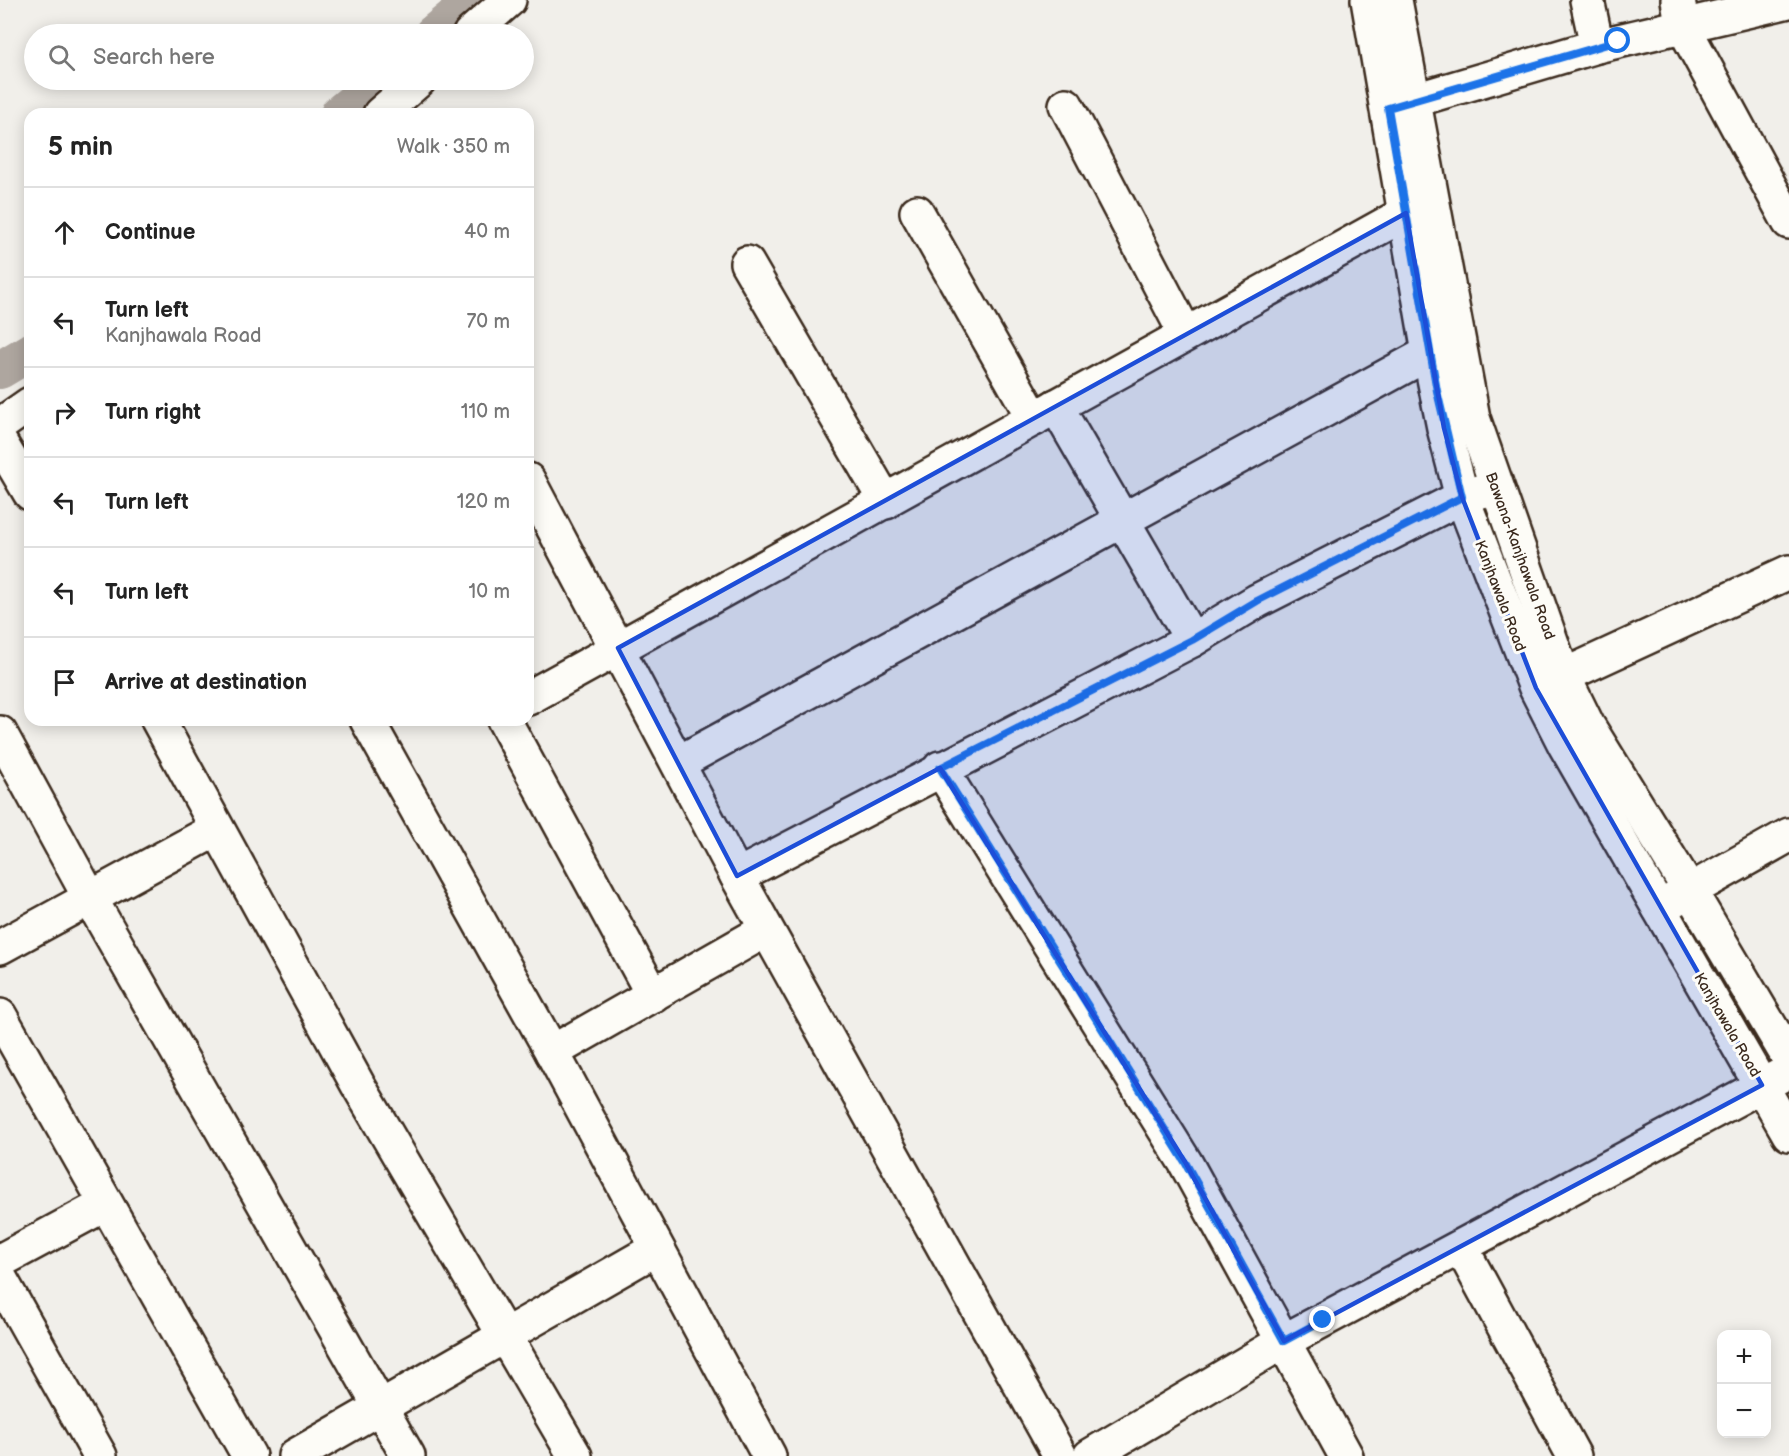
<!DOCTYPE html>
<html lang="en">
<head>
<meta charset="utf-8">
<style>
	:root { --surface:#fff; --page:#f2f2f2; --text:#222; --muted:#767676; --line:#e0e0e0 }
	body { margin:0; font-family:"Balsamiq Sans",sans-serif; background:var(--page); color:var(--text) }
	.controls { position:absolute; right:18px; bottom:18px; display:grid; overflow:hidden; border-radius:12px; box-shadow:0 3px 15px #0003 }
	.controls button { width:54px; height:54px; display:grid; place-items:center; padding:0; border:0; border-bottom:2px solid var(--line); background:var(--surface); color:var(--text); font:30px sans-serif }
	.stop { position:absolute; width:18px; height:18px; margin:-14px; border:4px solid #1a73e8; border-radius:50%; background:#fff }
	.stop.end { background:#1a73e8; border-color:#fff; box-shadow:0 2px 6px #0008 }
	.list { margin:0; padding:0; list-style:none }
	h2 { display:flex; justify-content:space-between; align-items:center; height:78px; margin:0; padding:0 24px; font-size:26px }
	h2 small { font-size:20px; font-weight:400; color:var(--muted) }
	.list li { display:grid; grid-template-columns:39px 1fr auto; gap:18px; align-items:center; box-sizing:border-box; height:90px; padding:0 24px; border-top:2px solid var(--line) }
	.list b { display:block; font-size:22px; white-space:nowrap }
	.list p { margin:0; font-size:20px; white-space:nowrap; color:var(--muted) }
	.list em { font-size:20px; font-style:normal; color:var(--muted) }
	.icon { flex:none; width:33px; height:33px; fill:none; stroke:currentColor; stroke-width:2; stroke-linecap:round; stroke-linejoin:round }
	.map { position:relative; flex:none; width:1789px; height:1456px; overflow:hidden }
	.search { position:absolute; background:var(--surface); box-shadow:0 3px 15px #0003; left:24px; top:24px; width:510px; height:66px; display:flex; align-items:center; gap:15px; box-sizing:border-box; padding:0 21px; border-radius:33px; color:var(--muted); font-size:22px }
	.panel { position:absolute; background:var(--surface); box-shadow:0 3px 15px #0003; left:24px; top:108px; width:510px; height:618px; border-radius:18px }
	.map>svg:first-child { display:block }
	.lines { fill:none; stroke-linecap:round; stroke-linejoin:round }
	.canal { stroke:#aea69f; stroke-width:38 }
	.minor-casing { stroke:#3b2a1e; stroke-width:38 }
	.tertiary-casing { stroke:#3b2a1e; stroke-width:38 }
	.secondary-casing { stroke:#3b2a1e; stroke-width:38 }
	.minor { stroke:#fdfcf7; stroke-width:33 }
	.tertiary { stroke:#fdfcf7; stroke-width:33 }
	.secondary { stroke:#fdfcf7; stroke-width:33 }
	.route { stroke:#1a73e8; stroke-width:8 }
	.marked { fill:#1d4ed8; fill-opacity:0.2; stroke:#1d4ed8; stroke-width:4.5; stroke-linejoin:round }
	.labels { text-anchor:middle; dominant-baseline:central; stroke-width:6; stroke-linejoin:round; paint-order:stroke }
	.street-label { font-size:15px; fill:#3b2a1e; stroke:#fdfcf7 }
</style>
</head>
<body>
<div class="map">
<svg width="1789" height="1456" viewBox="0 0 1789 1456">
	<rect width="100%" height="100%" fill="#f1efea"/>
	<filter id="ink" filterUnits="userSpaceOnUse"><feTurbulence type="fractalNoise" baseFrequency=".0167" numOctaves="2"/><feDisplacementMap in="SourceGraphic" scale="12" xChannelSelector="R" yChannelSelector="G"/><feConvolveMatrix kernelMatrix="1 2 1 2 8 2 1 2 1" color-interpolation-filters="sRGB"/></filter>
	<g filter="url(#ink)">
		<g class="lines">
			<g class="canal">
				<path d="M433,34L474,0"/>
				<path d="M339,114L380,80"/>
				<path d="M0,370L30,352"/>
			</g>
			<g class="minor-casing">
				<g id="minor">
					<path d="M1587,0L1597,46"/>
					<path d="M1678,0L1682,24L1789,222"/>
					<path d="M1066,105L1185,333"/>
					<path d="M1388,108L1597,46L1789,1"/>
					<path d="M917,212L1034,419"/>
					<path d="M747,263L886,502"/>
					<path d="M1056,406L1192,640"/>
					<path d="M0,442L30,493"/>
					<path d="M528,480L737,876"/>
					<path d="M1537,688L1789,572"/>
					<path d="M528,698L1406,213"/>
					<path d="M158,720L358,1085L575,1456"/>
					<path d="M367,720L552,1052L769,1456"/>
					<path d="M504,720L653,995"/>
					<path d="M0,733L90,898L408,1456"/>
					<path d="M678,763L1429,353"/>
					<path d="M940,768L1185,1162L1346,1456"/>
					<path d="M1659,908L1789,835"/>
					<path d="M0,947L217,829"/>
					<path d="M0,1016L249,1456"/>
					<path d="M552,1052L766,930"/>
					<path d="M1461,1247L1574,1456"/>
					<path d="M0,1261L106,1204"/>
					<path d="M0,1278L100,1456"/>
					<path d="M295,1456L656,1249"/>
					<path d="M1060,1456L737,876L1192,640L1257,601L1462,497L1495,487"/>
					<path d="M1090,1456L1284,1341L1789,1071"/>
				</g>
			</g>
			<g class="tertiary-casing">
				<g id="tertiary">
					<path d="M470,34L509,0"/>
					<path d="M380,114L419,80"/>
					<path d="M0,425L30,404"/>
				</g>
			</g>
			<g class="secondary-casing">
				<g id="secondary">
					<path d="M1368,0L1429,353L1444,428L1462,497L1536,688L1565,745L1789,1134"/>
					<path d="M1395,0L1473,418L1563,675L1588,726L1690,891L1789,1058"/>
				</g>
			</g>
			<use href="#minor" class="minor"/>
			<use href="#tertiary" class="tertiary"/>
			<use href="#secondary" class="secondary"/>
		</g>
	</g>
	<g class="lines" filter="url(#ink)">
		<path class="route" d="M1323,1320L1284,1341L1185,1162L940,768L1192,640L1257,601L1462,497L1437,391L1388,108L1618,41"/>
	</g>
	<path class="marked" d="M1406,213L1444,428L1462,497L1536,688L1762,1085L1284,1341L1185,1162L940,768L737,876L618,648Z"/>
	<g class="labels">
		<g class="street-label">
			<text transform="translate(1520 556) rotate(70)">Bawana-Kanjhawala Road</text>
			<text transform="translate(1500 596) rotate(69)">Kanjhawala Road</text>
			<text transform="translate(1727 1025) rotate(60)">Kanjhawala Road</text>
		</g>
	</g>
</svg>
<div class="controls">
<button>+</button>
<button>−</button>
</div>
<div class="stop" style="left:1618px;top:41px"></div>
<div class="stop end" style="left:1323px;top:1320px"></div>
<div class="search"><svg class="icon" aria-label="search" viewBox="0 0 24 24"><circle cx="10" cy="10" r="6"/><path d="M15 15l6 6"/></svg>Search here</div>
<section class="panel">
<h2>5 min<small>Walk · 350 m</small></h2>
<ul class="list">
<li><svg class="icon" aria-label="ahead" viewBox="0 0 24 24"><path d="M12 20V5M6 11l6-6 6 6"/></svg><div><b>Continue</b></div><em>40 m</em></li>
<li><svg class="icon" aria-label="left" viewBox="0 0 24 24"><path d="M17 20v-9H6M10 6l-5 5 5 5"/></svg><div><b>Turn left</b><p>Kanjhawala Road</p></div><em>70 m</em></li>
<li><svg class="icon" aria-label="right" viewBox="0 0 24 24"><path d="M7 20v-9h11M14 6l5 5-5 5"/></svg><div><b>Turn right</b></div><em>110 m</em></li>
<li><svg class="icon" aria-label="left" viewBox="0 0 24 24"><path d="M17 20v-9H6M10 6l-5 5 5 5"/></svg><div><b>Turn left</b></div><em>120 m</em></li>
<li><svg class="icon" aria-label="left" viewBox="0 0 24 24"><path d="M17 20v-9H6M10 6l-5 5 5 5"/></svg><div><b>Turn left</b></div><em>10 m</em></li>
<li><svg class="icon" aria-label="arrive" viewBox="0 0 24 24"><path d="M6 21V4h12l-3 4 3 4H6"/></svg><div><b>Arrive at destination</b></div></li>
</ul>
</section>
</div>
</body>
</html>
